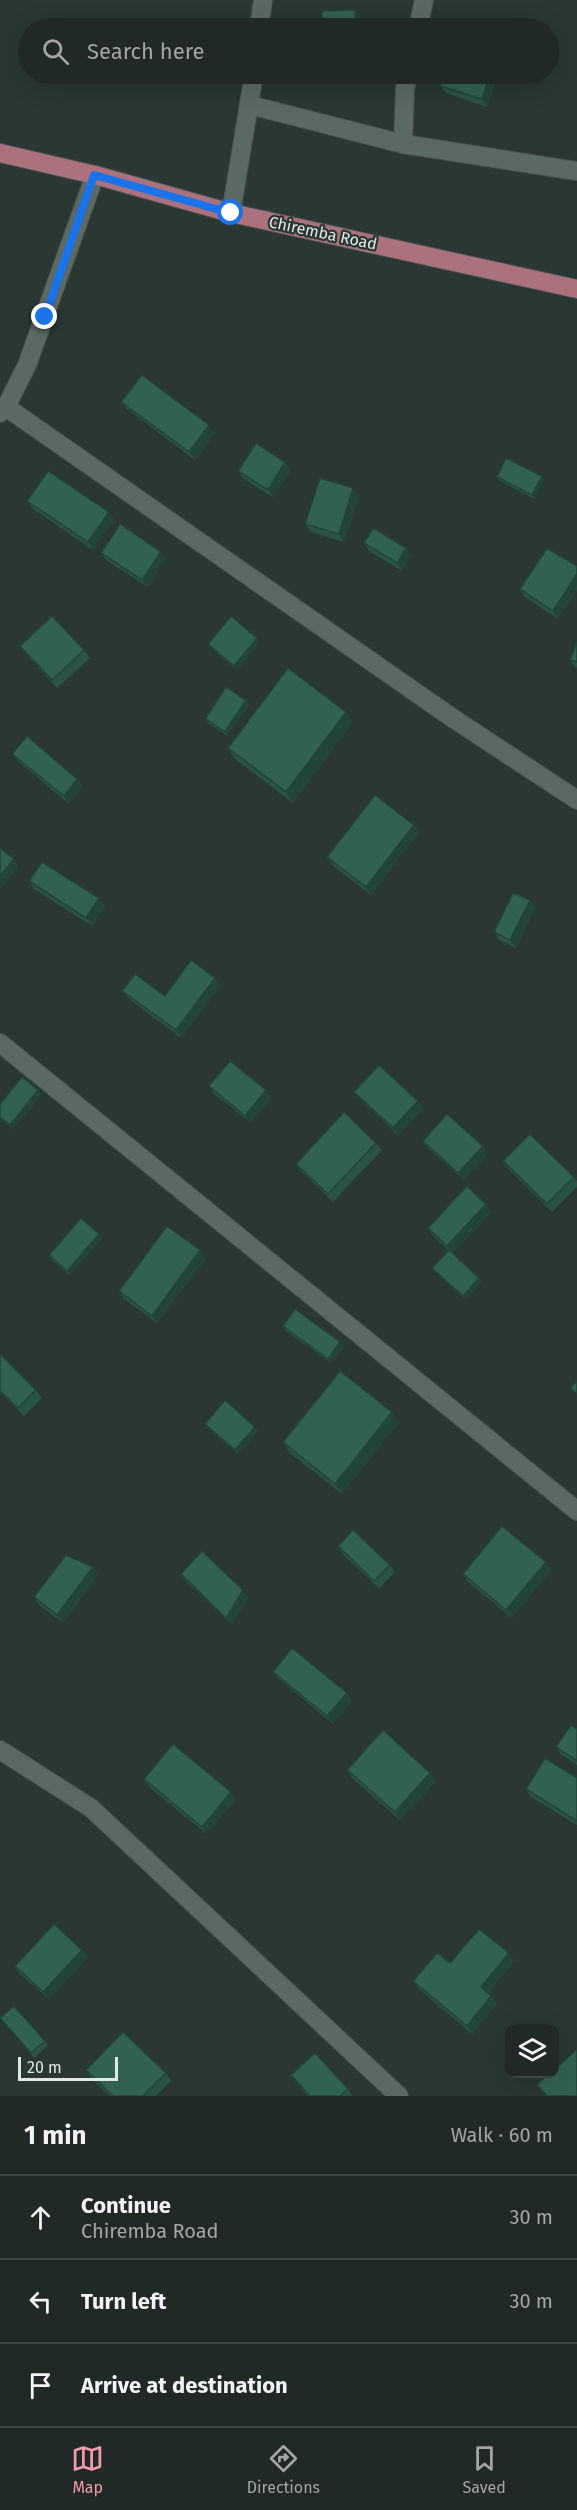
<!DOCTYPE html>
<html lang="en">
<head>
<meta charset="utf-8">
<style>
	:root { --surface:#202926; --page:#2d3532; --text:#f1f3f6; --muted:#a2a6a7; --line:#3d4543; --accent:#f39aab }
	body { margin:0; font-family:"Fira Sans",sans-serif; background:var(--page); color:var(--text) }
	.controls { position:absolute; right:18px; bottom:18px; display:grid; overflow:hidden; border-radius:12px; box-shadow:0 6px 24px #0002 }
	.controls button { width:54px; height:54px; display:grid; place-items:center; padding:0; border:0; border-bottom:2px solid var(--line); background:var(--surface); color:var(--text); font:30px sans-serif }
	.scale { position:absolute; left:18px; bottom:15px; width:100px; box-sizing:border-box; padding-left:6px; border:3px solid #e0e8e5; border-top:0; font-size:16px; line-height:21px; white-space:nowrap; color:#e0e8e5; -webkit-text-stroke:4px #2a3732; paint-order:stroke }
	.stop { position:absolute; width:18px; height:18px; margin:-14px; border:4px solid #1a73e8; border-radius:50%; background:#fff }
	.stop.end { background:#1a73e8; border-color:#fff; box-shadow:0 2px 6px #0008 }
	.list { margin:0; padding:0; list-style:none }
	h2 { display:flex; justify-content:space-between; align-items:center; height:78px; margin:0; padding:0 24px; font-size:26px }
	h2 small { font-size:20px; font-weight:400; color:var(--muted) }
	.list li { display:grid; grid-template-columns:39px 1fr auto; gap:18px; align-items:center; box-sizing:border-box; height:84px; padding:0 24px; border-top:2px solid var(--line) }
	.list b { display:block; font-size:22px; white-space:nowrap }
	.list p { margin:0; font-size:20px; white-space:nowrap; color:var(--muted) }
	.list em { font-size:20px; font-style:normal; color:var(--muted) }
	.icon { flex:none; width:33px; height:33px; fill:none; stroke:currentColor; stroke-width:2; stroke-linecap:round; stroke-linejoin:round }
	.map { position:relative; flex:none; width:577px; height:2096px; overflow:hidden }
	.search { position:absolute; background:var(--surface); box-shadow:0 6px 24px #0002; left:18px; right:18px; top:18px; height:66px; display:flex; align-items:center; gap:15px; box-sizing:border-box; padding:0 21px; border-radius:33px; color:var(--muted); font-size:22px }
	.sheet { height:330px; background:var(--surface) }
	nav { display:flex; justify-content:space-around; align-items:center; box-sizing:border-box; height:84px; border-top:2px solid var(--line); background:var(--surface); font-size:16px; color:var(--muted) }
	nav a { display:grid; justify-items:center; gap:3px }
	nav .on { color:var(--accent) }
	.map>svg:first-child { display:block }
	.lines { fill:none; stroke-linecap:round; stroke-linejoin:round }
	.minor-casing { stroke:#48534f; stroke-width:20 }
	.major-casing { stroke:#48534f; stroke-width:20 }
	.minor { stroke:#5b6964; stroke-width:18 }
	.major { stroke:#ab727e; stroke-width:18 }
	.wall { fill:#2a5347 }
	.shaded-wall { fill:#224439 }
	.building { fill:#316152; stroke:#224439; stroke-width:1.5 }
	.route { stroke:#1a73e8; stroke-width:8 }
	.labels { text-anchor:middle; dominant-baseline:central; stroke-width:4.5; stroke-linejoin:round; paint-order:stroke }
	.street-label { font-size:16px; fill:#e0e8e5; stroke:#2a3732 }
</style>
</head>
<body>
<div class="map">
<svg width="577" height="2096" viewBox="0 0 577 2096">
	<rect width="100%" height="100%" fill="#2a3732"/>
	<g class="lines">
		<g class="minor-casing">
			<g id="minor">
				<path d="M259,28L263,0"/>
				<path d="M418,28L424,0"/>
				<path d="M250,105L403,144L577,171"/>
				<path d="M403,144L405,89L408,74"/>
				<path d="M231,213L254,74"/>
				<path d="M6,407L451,717L577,800"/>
				<path d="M0,413L6,407L27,365L95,175"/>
				<path d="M0,1043L577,1511"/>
				<path d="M0,1750L91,1808L399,2096"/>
			</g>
		</g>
		<g class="major-casing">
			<path id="major" d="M0,153L95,175L231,213L577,289"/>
		</g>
		<use href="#minor" class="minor"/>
		<use href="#major" class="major"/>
	</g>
	<g class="wall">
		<path d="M498,74L487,107L446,93L440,86Z"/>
		<path d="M121,402L215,433L195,460L127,409Z"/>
		<path d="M285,462L291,470L273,497L244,479L238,471Z"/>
		<path d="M497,477L544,480L535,499L500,481Z"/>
		<path d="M359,496L344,542L311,532L305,524Z"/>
		<path d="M27,501L109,512L114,519L93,550L32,508Z"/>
		<path d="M364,543L406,548L411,556L402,571L369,551Z"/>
		<path d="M101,553L166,559L148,587L106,560Z"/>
		<path d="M577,566V590L558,619L525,597L520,589Z"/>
		<path d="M260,642L237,670L211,648L208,644Z"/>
		<path d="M577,642V668L575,667L570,660Z"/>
		<path d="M20,646L84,650L90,658L57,688L26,654Z"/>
		<path d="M246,700L249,704L227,736L208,723L205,719Z"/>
		<path d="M353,722L293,803L235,759L228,748Z"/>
		<path d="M12,754L83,786L69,804L18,761Z"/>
		<path d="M414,825L419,832L371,895L332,865L327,857Z"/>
		<path d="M29,881L99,898L105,906L92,926L34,889Z"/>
		<path d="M530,900L535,908L516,948L499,940L494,932Z"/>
		<path d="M215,978L220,986L181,1038L128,998L122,991L165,996Z"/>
		<path d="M209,1086L266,1090L271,1098L251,1123L214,1094Z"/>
		<path d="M38,1090L41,1095L13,1129L0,1119V1104Z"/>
		<path d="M354,1092L423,1109L398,1135L360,1099Z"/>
		<path d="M423,1141L483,1146L488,1154L464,1180L428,1148Z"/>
		<path d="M376,1143L382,1150L333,1202L301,1171L296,1164Z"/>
		<path d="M503,1161L574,1177L577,1181V1187L552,1212L508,1169Z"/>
		<path d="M486,1204L491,1212L453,1253L482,1282L466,1300L435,1272L432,1268L448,1250L433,1236L428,1228Z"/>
		<path d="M102,1238L70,1275L51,1259L49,1255Z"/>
		<path d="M206,1258L157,1323L124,1299L119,1291Z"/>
		<path d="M283,1326L343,1346L331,1363L285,1330Z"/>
		<path d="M0,1354L36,1390L42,1398L24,1416L0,1392Z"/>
		<path d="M399,1422L342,1494L290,1453L283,1442Z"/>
		<path d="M205,1424L258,1431L238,1454L208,1428Z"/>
		<path d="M338,1546L390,1565L395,1572L379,1588L343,1554Z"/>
		<path d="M546,1562L551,1570L512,1618L468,1582L463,1574Z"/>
		<path d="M93,1567L98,1575L63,1623L39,1605L34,1597Z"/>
		<path d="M181,1574L243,1590L248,1598L232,1625L186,1581Z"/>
		<path d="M273,1672L352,1701L333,1724L279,1679Z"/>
		<path d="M577,1729V1765L562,1755L556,1747Z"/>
		<path d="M347,1770L436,1781L400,1820L352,1778Z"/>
		<path d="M577,1778V1825L531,1797L526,1789Z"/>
		<path d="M144,1779L231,1792L236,1799L207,1834L149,1787Z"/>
		<path d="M82,1950L88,1957L49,1999L20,1974L15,1966Z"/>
		<path d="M509,1953L514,1961L488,1993L491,1996L497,2004L472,2034L419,1989L413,1981L450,1963Z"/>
		<path d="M0,2018L45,2041L48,2045L34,2058Z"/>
		<path d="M86,2070L166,2073L171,2081L156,2096H110L91,2078Z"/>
		<path d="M291,2075L348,2089L352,2096H308L296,2082Z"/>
	</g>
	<g class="shaded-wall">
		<path d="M355,10L358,14V28H355Z"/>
		<path d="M490,74H498L487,107L482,99Z"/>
		<path d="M209,425L215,433L195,460L189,452Z"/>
		<path d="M285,462L291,470L273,497L268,490Z"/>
		<path d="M542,476L544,480L535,499L532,495Z"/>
		<path d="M353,488L359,496L344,542L339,534Z"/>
		<path d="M109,512L114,519L93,550L88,542Z"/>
		<path d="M406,548L411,556L402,571L397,563Z"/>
		<path d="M161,552L166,559L148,587L142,580Z"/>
		<path d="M577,574V590L558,619L553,611Z"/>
		<path d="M257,638L260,642L237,670L234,666Z"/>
		<path d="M246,700L249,704L227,736L225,732Z"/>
		<path d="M346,712L353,722L293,803L286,792Z"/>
		<path d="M77,779L83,786L69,804L64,796Z"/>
		<path d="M414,825L419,832L371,895L366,887Z"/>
		<path d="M14,859L19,867L0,890V876Z"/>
		<path d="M99,898L105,906L92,926L86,918Z"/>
		<path d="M530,900L535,908L516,948L510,940Z"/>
		<path d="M215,978L220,986L181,1038L176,1030Z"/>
		<path d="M38,1090L41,1095L13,1129L10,1125Z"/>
		<path d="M266,1090L271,1098L251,1123L245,1116Z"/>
		<path d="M418,1101L423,1109L398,1135L393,1128Z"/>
		<path d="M483,1146L488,1154L464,1180L458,1173Z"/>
		<path d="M486,1204L491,1212L452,1254L447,1246Z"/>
		<path d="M99,1234L102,1238L70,1275L67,1271Z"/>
		<path d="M200,1250L206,1258L157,1323L152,1316Z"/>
		<path d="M479,1278L482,1282L466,1300L463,1296Z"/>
		<path d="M340,1342L343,1346L331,1363L328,1359Z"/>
		<path d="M392,1412L399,1422L342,1494L335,1484Z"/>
		<path d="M255,1427L258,1431L238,1454L235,1450Z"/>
		<path d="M546,1562L551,1570L512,1618L506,1610Z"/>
		<path d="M93,1567L98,1575L63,1623L57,1615Z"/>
		<path d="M243,1590L248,1598L232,1625L226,1618Z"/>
		<path d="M347,1693L352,1701L333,1724L327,1716Z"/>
		<path d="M430,1773L436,1781L400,1820L395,1812Z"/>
		<path d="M231,1792L236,1799L207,1834L202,1827Z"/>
		<path d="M82,1950L88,1957L49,1999L43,1992Z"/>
		<path d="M509,1953L514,1961L486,1994L481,1987Z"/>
		<path d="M491,1996L497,2004L472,2034L467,2026Z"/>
	</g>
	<g class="building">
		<path d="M355,10V28H322V11Z"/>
		<path d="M444,74H490L482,99L440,86Z"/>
		<path d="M142,375L209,425L189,452L121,402Z"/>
		<path d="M256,443L285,462L268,490L238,471Z"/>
		<path d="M506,458L542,476L532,495L497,477Z"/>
		<path d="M48,471L109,512L88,542L27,501Z"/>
		<path d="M320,478L353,488L339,534L305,524Z"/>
		<path d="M120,524L161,552L142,580L101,553Z"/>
		<path d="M373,528L406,548L397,563L364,543Z"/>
		<path d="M547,548L577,566V574L553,611L520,589Z"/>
		<path d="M52,616L84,650L52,680L20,646Z"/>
		<path d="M231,616L257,638L234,666L208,644Z"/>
		<path d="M577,642V662L570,660Z"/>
		<path d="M288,668L346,712L286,792L228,748Z"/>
		<path d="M226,687L246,700L225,732L205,719Z"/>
		<path d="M27,736L77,779L64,796L12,754Z"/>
		<path d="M375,795L414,825L366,887L327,857Z"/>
		<path d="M0,848L14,859L0,876Z"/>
		<path d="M42,862L99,898L86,918L29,881Z"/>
		<path d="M513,893L530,900L510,940L494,932Z"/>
		<path d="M191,960L215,978L176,1030L122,991L135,974L165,996Z"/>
		<path d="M230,1061L266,1090L245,1116L209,1086Z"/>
		<path d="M379,1065L418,1101L393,1128L354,1092Z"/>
		<path d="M22,1077L38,1090L10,1125L0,1117V1104Z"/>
		<path d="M344,1112L376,1143L328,1194L296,1164Z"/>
		<path d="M447,1114L483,1146L458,1173L423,1141Z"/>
		<path d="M530,1134L574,1177L547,1204L503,1161Z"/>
		<path d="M467,1186L486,1204L447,1246L428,1228Z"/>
		<path d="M81,1218L99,1234L67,1271L49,1255Z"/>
		<path d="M167,1226L200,1250L152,1316L119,1291Z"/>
		<path d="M449,1250L479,1278L463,1296L432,1268Z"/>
		<path d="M295,1309L340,1342L328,1359L283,1326Z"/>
		<path d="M0,1354L36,1390L18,1408L0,1390Z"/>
		<path d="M340,1371L392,1412L335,1484L283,1442Z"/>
		<path d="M577,1381V1394L570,1388Z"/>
		<path d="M225,1400L255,1427L235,1450L205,1424Z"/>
		<path d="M502,1526L546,1562L506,1610L463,1574Z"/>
		<path d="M353,1530L390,1565L374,1581L338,1546Z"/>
		<path d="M202,1551L243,1590L226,1618L181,1574Z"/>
		<path d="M66,1555L93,1567L57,1615L34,1597Z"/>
		<path d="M292,1648L347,1693L327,1716L273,1672Z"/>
		<path d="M571,1725L577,1729V1761L556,1747Z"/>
		<path d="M383,1730L430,1773L395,1812L347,1770Z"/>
		<path d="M173,1744L231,1792L202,1827L144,1779Z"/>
		<path d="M545,1758L577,1778V1821L526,1789Z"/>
		<path d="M54,1924L82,1950L43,1992L15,1966Z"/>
		<path d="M479,1929L509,1953L481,1987L491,1996L467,2026L413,1981L437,1953L450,1963Z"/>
		<path d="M14,2006L45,2041L31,2053L0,2018Z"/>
		<path d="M123,2032L166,2073L143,2096H113L86,2070Z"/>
		<path d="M577,2049V2096H547L537,2085L549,2073H555V2069Z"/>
		<path d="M315,2053L348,2089L340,2096H310L291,2075Z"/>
	</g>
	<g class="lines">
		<path class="route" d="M45,317L94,175L231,213"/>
	</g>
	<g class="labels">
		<g class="street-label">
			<text transform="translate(323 233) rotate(12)">Chiremba Road</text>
		</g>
	</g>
</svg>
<div class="controls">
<button><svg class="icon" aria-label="layers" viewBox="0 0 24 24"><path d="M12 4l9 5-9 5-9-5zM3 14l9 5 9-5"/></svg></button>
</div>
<div class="scale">20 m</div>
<div class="stop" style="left:231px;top:213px"></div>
<div class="stop end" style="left:45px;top:317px"></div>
<div class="search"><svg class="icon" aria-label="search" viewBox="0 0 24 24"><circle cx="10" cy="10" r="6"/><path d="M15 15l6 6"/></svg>Search here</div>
</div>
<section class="sheet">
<h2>1 min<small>Walk · 60 m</small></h2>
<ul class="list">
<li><svg class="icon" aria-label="ahead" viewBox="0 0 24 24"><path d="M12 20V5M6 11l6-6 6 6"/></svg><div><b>Continue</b><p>Chiremba Road</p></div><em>30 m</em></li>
<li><svg class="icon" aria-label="left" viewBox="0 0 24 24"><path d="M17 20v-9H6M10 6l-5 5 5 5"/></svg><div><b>Turn left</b></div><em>30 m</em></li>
<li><svg class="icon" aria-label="arrive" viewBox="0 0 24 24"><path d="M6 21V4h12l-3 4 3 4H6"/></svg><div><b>Arrive at destination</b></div></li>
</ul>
</section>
<nav>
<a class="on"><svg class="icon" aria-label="map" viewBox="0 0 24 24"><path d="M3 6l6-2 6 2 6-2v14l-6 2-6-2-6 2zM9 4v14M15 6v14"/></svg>Map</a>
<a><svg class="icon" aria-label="directions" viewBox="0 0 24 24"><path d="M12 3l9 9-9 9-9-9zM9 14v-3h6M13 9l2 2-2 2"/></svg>Directions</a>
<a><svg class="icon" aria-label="saved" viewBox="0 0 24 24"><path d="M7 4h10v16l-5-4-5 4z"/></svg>Saved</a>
</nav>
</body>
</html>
